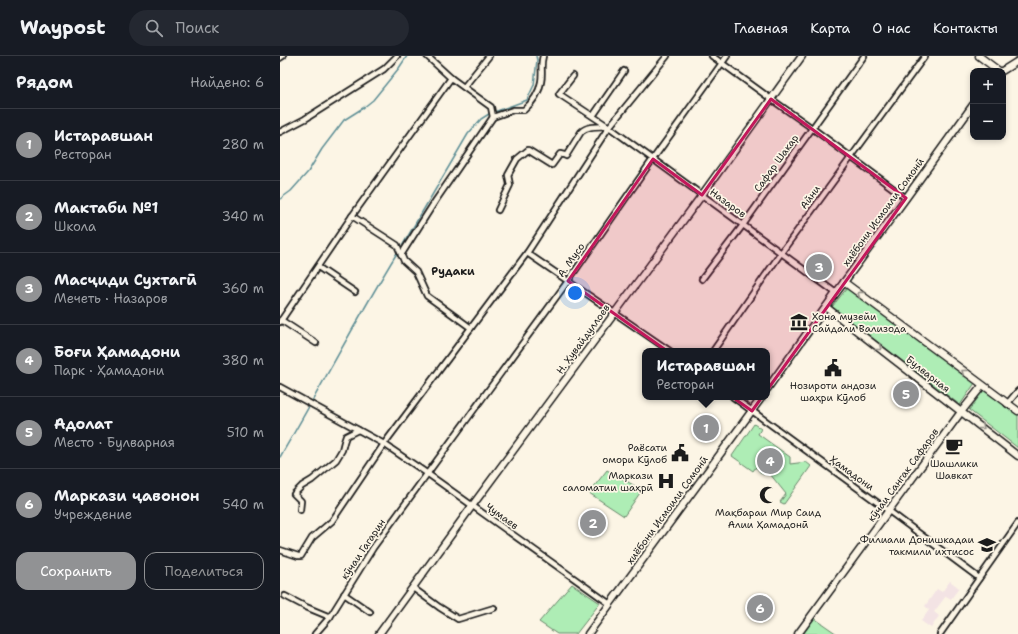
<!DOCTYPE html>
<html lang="ru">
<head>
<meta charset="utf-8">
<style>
	:root { --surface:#171b24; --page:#242831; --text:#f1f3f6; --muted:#9ea1a6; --line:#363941; --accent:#919294 }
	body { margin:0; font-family:"Shantell Sans",sans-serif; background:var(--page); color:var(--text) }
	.controls { position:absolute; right:12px; top:12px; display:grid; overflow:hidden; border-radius:8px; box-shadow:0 2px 6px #0003 }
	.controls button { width:36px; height:36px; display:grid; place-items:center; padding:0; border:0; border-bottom:1px solid var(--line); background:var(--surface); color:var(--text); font:20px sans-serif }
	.you { position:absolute; left:295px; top:237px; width:14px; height:14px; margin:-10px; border:3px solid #fff; border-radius:50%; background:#1a73e8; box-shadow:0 0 0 6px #1a73e833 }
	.badge { display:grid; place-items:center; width:26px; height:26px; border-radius:50%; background:var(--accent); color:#fff; font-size:13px; font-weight:700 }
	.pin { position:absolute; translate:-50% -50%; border:2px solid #fff; box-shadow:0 1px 4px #0006 }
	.popup { position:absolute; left:362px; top:292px; width:128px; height:52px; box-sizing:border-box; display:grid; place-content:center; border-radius:8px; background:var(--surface); filter:drop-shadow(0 1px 3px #0005); font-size:13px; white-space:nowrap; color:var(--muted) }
	.popup b { font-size:15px; color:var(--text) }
	.popup::after { content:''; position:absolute; left:50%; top:100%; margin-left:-8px; border:8px solid transparent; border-top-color:var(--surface) }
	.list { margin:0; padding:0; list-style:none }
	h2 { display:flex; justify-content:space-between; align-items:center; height:52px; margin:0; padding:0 16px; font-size:17px }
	h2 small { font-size:13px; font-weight:400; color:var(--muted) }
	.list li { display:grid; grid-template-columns:26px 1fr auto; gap:12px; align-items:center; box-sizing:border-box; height:72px; padding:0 16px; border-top:1px solid var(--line) }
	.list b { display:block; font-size:15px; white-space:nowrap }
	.list p { margin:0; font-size:13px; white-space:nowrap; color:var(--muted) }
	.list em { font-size:13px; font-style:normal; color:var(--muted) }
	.actions { display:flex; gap:8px; padding:12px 16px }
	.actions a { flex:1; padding:9px 0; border:1px solid var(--accent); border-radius:12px; text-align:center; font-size:14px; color:var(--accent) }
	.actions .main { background:var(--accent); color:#fff }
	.icon { flex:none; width:22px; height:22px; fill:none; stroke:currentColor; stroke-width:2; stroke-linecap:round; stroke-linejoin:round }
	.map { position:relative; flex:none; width:738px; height:578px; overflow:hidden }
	header { display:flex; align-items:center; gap:24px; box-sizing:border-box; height:56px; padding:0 20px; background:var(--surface); border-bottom:1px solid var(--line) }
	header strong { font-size:19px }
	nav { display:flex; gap:22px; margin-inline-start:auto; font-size:14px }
	.search { width:280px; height:36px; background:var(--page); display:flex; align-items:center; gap:10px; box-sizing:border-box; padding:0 14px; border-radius:22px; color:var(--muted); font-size:15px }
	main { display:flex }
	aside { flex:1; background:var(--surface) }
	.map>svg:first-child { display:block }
	.built { fill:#f3e3e4 }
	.green { fill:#aeedb5; stroke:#658468 }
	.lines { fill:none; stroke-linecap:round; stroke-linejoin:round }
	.stream { stroke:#5f8f96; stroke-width:1.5 }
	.street-casing { stroke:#1c1c1c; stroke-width:8 }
	.secondary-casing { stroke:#1c1c1c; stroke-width:9 }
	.street { stroke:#fcf5e5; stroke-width:4.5 }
	.secondary { stroke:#fcf5e5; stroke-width:6 }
	.oneway { stroke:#97938b }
	.marked { fill:#c2185b; fill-opacity:0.2; stroke:#c2185b; stroke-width:3; stroke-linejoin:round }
	.labels { text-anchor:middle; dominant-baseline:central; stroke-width:3.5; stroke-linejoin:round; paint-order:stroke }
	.street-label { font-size:10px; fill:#1c1c1c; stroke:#fcf5e5 }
	.poi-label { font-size:10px; fill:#1c1c1c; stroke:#fcf5e5 }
	.neighbourhood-label { font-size:11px; font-weight:bold; fill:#1c1c1c; stroke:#fcf5e5 }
</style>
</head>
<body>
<header>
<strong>Waypost</strong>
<div class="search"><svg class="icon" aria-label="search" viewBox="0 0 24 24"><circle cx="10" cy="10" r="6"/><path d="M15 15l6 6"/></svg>Поиск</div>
<nav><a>Главная</a><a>Карта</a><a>О нас</a><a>Контакты</a></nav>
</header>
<main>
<aside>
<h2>Рядом<small>Найдено: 6</small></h2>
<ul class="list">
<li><span class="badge">1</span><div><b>Истаравшан</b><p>Ресторан</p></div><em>280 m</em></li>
<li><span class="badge">2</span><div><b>Мактаби №1</b><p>Школа</p></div><em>340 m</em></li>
<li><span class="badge">3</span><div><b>Масҷиди Сухтагӣ</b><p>Мечеть · Назаров</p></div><em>360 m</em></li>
<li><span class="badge">4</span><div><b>Боғи Ҳамадони</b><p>Парк · Ҳамадони</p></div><em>380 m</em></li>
<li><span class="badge">5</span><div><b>Адолат</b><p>Место · Булварная</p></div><em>510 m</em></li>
<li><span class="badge">6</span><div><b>Маркази ҷавонон</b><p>Учреждение</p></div><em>540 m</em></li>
</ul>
<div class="actions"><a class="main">Сохранить</a><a>Поделиться</a></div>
</aside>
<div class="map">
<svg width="738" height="578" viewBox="0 0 738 578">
	<rect width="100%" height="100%" fill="#fcf5e5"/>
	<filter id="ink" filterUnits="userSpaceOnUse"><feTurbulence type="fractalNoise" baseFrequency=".025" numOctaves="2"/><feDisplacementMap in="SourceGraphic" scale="8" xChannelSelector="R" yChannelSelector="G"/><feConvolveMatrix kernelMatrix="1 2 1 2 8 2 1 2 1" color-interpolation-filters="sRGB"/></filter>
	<g filter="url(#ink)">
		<path class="built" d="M670,525L679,532L671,543L666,540L654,556L659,560L651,572L641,565L649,554L645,550L657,533L662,536Z"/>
		<g class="green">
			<path d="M567,232L695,327L680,349L552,251Z"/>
			<path d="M704,334L738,359V392L689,354Z"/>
			<path d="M474,368L481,373L478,378L510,401V408L526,406L531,410L504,448L500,446L506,438L490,418H482L476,411L473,415L452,400Z"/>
			<path d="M327,414L362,434L344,460L309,437Z"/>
			<path d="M292,528L320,547L296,578H277L259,566Z"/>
			<path d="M534,562L557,578H523Z"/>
		</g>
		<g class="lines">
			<g class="stream">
				<path d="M0,143L11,135L28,116L42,93L64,64L83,52L93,44L119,12L127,0"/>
				<path d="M121,192L188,78L201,63L209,58L247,44L254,29L257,4L256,0"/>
				<path d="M0,401C40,333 76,264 117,197"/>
			</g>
			<g class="street-casing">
				<g id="street">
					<path d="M147,0L171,22L211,51L213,61"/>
					<path d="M432,0L491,43L532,72L626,142"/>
					<path d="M0,2L3,0"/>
					<path d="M293,20L279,38L329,71L556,237"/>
					<path d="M184,31L209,0"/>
					<path d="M313,60L344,15"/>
					<path d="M0,76L25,63L104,13L117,0"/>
					<path d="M218,154L230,129L228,119L237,103L248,94L272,109L280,98L284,99L286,100L301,76C308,69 319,71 328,70"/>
					<path d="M72,160L117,189L124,205L136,216L147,240L191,272"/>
					<path d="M247,197L390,295"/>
					<path d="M121,199L156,144L213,61L233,54H244C253,46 259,38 261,26C263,17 260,9 263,0"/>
					<path d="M38,211L75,236"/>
					<path d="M422,223L463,169L584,0"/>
					<path d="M1,264L36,287"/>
					<path d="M0,266L72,160L171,22"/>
					<path d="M433,295L501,197L645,0"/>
					<path d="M0,331L104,388L148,418L330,548"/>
					<path d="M453,341L609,455L699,522"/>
					<path d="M727,348L738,335"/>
					<path d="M20,454L21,445L14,438L22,430L32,424L56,404L62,394L64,386L66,380L78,374"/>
					<path d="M0,494L18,500H21L32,482L52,465L104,388L247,197L329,71L387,0"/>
					<path d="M133,532L159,551L178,563L214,552"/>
					<path d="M64,538L90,556"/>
					<path d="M5,540L26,551L50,561"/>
					<path d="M35,578L50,561L93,492L288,225L373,103L447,0"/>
					<path d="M660,578L738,467"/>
				</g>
			</g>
			<g class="secondary-casing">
				<g id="secondary">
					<path d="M699,0L719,15"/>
					<path d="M722,15L738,5"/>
					<path d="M564,226L738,355"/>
					<path d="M546,251L738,400"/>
					<path d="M487,333L556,237L626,142L693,49"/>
					<path d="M99,578L192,450L422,139L522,0"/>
					<path d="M308,578L482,341"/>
					<path d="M518,578L681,356L702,330"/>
				</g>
			</g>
			<use href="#street" class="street"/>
			<use href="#secondary" class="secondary"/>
		</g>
		<defs><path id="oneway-chevron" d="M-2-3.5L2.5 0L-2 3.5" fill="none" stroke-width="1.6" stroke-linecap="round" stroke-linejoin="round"/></defs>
		<g class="oneway">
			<use href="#oneway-chevron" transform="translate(580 238) rotate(-143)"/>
			<use href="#oneway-chevron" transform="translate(599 292) rotate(38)"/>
			<use href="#oneway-chevron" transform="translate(684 316) rotate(-143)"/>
			<use href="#oneway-chevron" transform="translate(702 371) rotate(38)"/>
		</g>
	</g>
	<path class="marked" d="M491,43L626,142L472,355L288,225L373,103L422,139Z"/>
	<defs>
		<g id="museum-bare" transform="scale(1.38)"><path d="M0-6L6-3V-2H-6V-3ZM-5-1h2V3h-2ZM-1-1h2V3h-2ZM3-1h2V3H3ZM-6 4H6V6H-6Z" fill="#1c1c1c" stroke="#fcf5e5" stroke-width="2.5" paint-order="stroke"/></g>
		<g id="civic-bare" transform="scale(1.38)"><path d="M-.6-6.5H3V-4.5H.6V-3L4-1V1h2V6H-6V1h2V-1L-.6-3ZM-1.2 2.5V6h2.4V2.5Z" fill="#1c1c1c" stroke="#fcf5e5" stroke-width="2.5" paint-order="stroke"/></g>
		<g id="cafe-bare" transform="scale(1.38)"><path d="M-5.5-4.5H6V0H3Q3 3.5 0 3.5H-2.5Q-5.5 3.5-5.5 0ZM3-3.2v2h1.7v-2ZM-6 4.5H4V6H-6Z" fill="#1c1c1c" stroke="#fcf5e5" stroke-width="2.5" paint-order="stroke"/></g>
		<g id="hospital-bare" transform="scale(1.38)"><path d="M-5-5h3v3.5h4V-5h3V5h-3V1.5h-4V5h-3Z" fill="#1c1c1c" stroke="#fcf5e5" stroke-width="2.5" paint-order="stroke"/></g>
		<g id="mosque-bare" transform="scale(1.38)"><path d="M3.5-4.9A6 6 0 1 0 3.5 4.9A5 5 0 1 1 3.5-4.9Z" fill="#1c1c1c" stroke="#fcf5e5" stroke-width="2.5" paint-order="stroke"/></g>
		<g id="university-bare" transform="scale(1.38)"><path d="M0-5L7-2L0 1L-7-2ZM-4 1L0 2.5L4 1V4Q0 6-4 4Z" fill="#1c1c1c" stroke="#fcf5e5" stroke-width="2.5" paint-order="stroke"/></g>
	</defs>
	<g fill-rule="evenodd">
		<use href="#museum-bare" x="519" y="266"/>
		<use href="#civic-bare" x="553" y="312"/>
		<use href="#cafe-bare" x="674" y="390"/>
		<use href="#civic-bare" x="400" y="397"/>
		<use href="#hospital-bare" x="386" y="425"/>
		<use href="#mosque-bare" x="488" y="439"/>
		<use href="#university-bare" x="707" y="489"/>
	</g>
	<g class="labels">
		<g class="street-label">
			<text transform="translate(496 107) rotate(-54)">Сафар Шакар</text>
			<text transform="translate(530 141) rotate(-54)">Айни</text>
			<text transform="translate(448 147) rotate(36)">Назаров</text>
			<text transform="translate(603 156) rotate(-54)">хиёбони Исмоили Сомонӣ</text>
			<text transform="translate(291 204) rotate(-55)">А. Мусо</text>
			<text transform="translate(303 283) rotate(-54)">Н. Ҳувайдуллоев</text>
			<text transform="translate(648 318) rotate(38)">Булварная</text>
			<text transform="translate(572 417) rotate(36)">Ҳамадони</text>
			<text transform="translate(623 419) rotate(-54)">кӯчаи Сангак Сафаров</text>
			<text transform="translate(387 454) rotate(-54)">хиёбони Исмоили Сомонӣ</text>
			<text transform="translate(222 460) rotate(36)">Ҷумаев</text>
			<text transform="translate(83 493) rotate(-56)">кӯчаи Гагарин</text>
		</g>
		<g class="poi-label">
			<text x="532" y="260" text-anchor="start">Хона музейи<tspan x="532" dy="12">Сайдали Вализода</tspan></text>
			<text x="553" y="329">Нозироти андози<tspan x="553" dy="12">шаҳри Кӯлоб</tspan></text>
			<text x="387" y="391" text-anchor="end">Раёсати<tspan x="387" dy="12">омори Кӯлоб</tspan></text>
			<text x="674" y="407">Шашлики<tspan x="674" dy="12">Шавкат</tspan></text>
			<text x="373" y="419" text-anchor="end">Маркази<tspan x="373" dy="12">саломатии шаҳрӣ</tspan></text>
			<text x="488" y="456">Мақбараи Мир Саид<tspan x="488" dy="12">Алии Ҳамадонӣ</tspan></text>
			<text x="694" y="483" text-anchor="end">Филиали Донишкадаи<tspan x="694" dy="12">такмили ихтисос</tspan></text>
		</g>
		<g class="neighbourhood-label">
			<text x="173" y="215">Рудаки</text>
		</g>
	</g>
</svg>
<div class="controls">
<button>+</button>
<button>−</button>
</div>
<div class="you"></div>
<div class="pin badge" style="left:426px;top:372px">1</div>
<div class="popup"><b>Истаравшан</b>Ресторан</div>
<div class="pin badge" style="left:313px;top:467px">2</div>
<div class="pin badge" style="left:539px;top:211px">3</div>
<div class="pin badge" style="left:490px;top:405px">4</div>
<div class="pin badge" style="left:626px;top:338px">5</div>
<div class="pin badge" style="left:480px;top:552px">6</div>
</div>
</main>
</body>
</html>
